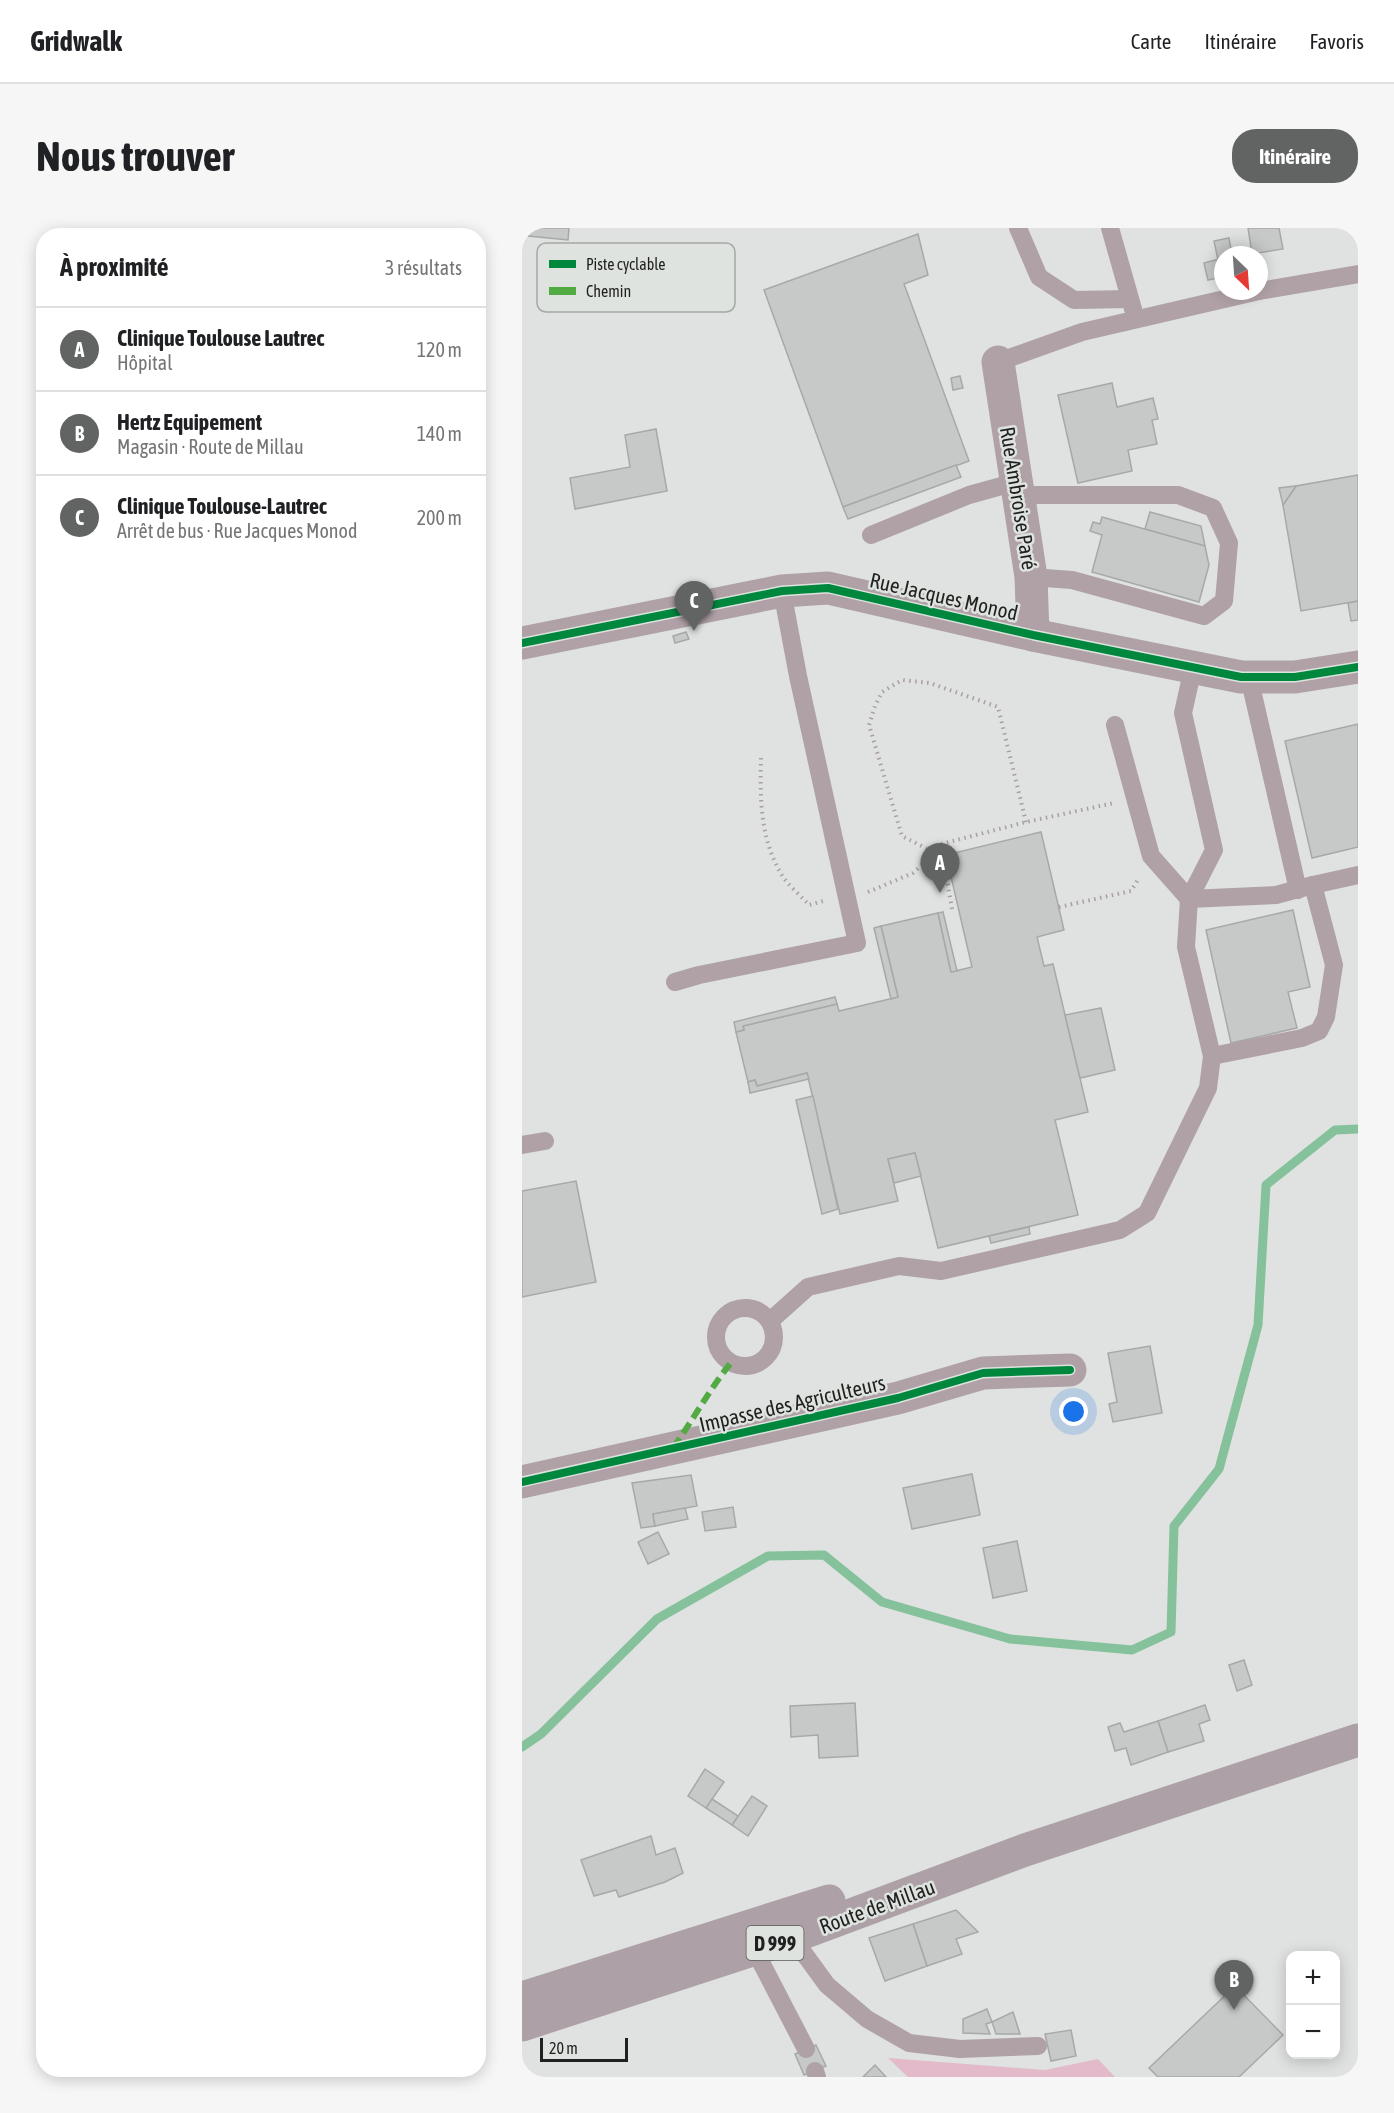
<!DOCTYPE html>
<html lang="fr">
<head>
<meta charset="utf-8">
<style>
	:root { --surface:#fff; --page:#f6f6f6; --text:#202124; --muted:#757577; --line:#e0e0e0; --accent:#626463 }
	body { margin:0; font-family:"Asap Condensed",sans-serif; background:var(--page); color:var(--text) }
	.controls { position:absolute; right:18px; bottom:18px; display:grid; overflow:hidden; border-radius:12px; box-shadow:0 3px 15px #0003 }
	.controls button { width:54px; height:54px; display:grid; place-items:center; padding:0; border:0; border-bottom:2px solid var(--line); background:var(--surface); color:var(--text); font:30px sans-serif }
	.compass { position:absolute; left:692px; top:18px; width:54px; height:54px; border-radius:50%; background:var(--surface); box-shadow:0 3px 15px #0003; rotate:155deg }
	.scale { position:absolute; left:18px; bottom:15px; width:88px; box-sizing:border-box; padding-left:6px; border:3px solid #1f201f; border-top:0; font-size:16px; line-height:21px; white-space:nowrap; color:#1f201f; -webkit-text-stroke:4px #dee3df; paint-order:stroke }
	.you { position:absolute; left:552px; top:1184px; width:21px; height:21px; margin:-15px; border:4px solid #fff; border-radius:50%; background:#1a73e8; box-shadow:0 0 0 9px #1a73e833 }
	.badge { display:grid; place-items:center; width:39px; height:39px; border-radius:50%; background:var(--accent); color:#fff; font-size:20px; font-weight:700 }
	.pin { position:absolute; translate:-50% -50px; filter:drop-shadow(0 2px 3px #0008) }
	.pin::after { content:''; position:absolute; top:32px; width:21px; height:18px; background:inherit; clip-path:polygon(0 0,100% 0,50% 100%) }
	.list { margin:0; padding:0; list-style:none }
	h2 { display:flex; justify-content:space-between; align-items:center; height:78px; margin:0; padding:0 24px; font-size:26px }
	h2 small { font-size:20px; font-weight:400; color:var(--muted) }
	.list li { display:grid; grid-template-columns:39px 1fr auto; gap:18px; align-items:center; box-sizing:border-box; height:84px; padding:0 24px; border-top:2px solid var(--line) }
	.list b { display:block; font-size:22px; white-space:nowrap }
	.list p { margin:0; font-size:20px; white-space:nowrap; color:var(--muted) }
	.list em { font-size:20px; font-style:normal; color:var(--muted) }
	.map { position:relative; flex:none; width:836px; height:1849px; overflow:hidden; border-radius:24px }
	header { display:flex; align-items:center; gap:36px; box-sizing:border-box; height:84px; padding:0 30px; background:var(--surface); border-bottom:2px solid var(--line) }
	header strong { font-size:28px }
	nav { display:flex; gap:33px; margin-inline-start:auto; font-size:21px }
	.intro { display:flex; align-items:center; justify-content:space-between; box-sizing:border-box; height:144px; padding:0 36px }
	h1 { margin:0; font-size:42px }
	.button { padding:15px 27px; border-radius:24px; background:var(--accent); color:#fff; font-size:21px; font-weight:700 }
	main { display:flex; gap:36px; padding:0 36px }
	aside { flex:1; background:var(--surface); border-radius:24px; box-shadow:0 3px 15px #0003 }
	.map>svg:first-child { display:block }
	.green { fill:#e3bac9 }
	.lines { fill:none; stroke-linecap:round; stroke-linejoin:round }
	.stream { stroke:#85c29b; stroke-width:9 }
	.building { fill:#c7c9c8; stroke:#a7a9a8; stroke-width:1.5 }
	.path { stroke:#a99fa2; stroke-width:4; stroke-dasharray:1.5 4.5; stroke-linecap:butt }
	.service { stroke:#afa1a6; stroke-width:18 }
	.minor { stroke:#afa1a6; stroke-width:33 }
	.primary { stroke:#ada0a6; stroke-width:33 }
	.quiet { stroke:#52aa43; stroke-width:6; stroke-dasharray:12 6; stroke-linecap:butt }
	.cycleway-casing { stroke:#dee3df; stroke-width:11 }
	.cycleway { stroke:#00873e; stroke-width:8 }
	.labels { text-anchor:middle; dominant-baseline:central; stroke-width:5; stroke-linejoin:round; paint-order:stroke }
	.shield { fill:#dee3df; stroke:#585a59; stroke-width:1.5 }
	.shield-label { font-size:20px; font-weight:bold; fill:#1f201f }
	.street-label { font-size:21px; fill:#1f201f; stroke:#dee3df }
	.key { fill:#dee3df; stroke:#a5a8a5; stroke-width:1.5 }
	.key-label { font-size:16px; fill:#1f201f }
</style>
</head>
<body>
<header>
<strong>Gridwalk</strong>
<nav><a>Carte</a><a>Itinéraire</a><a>Favoris</a></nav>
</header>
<div class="intro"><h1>Nous trouver</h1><a class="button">Itinéraire</a></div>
<main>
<aside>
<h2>À proximité<small>3 résultats</small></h2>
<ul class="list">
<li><span class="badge">A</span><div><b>Clinique Toulouse Lautrec</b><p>Hôpital</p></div><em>120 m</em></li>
<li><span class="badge">B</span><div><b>Hertz Equipement</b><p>Magasin · Route de Millau</p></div><em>140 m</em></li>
<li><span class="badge">C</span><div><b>Clinique Toulouse-Lautrec</b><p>Arrêt de bus · Rue Jacques Monod</p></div><em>200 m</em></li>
</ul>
</aside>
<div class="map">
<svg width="836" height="1849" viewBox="0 0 836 1849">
	<rect width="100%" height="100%" fill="#dfe2e0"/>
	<path class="green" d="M366,1830L523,1842L576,1831L593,1849H386Z"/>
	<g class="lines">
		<path class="stream" d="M0,1519L19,1506L135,1391L246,1328L302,1327L360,1374L488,1411L610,1422L649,1404L652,1298L697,1241L736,1097L744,957L813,902L836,901"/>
	</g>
	<g class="building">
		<path d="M5,0H47L46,12L6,8Z"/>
		<path d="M726,0H757L761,21L730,26Z"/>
		<path d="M396,6L406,47L382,56L447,233L321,279L242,62Z"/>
		<path d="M707,10L710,27H701V30L696,32L692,13Z"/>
		<path d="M701,30V49L686,52L682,35Z"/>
		<path d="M438,148L441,160L431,162L429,150Z"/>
		<path d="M590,155L595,179L631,170L636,191L630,192L635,216L606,222L610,243L556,255L536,167Z"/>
		<path d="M134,201L145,263L53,281L48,250L108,239L103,207Z"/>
		<path d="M434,237L439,249L326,291L321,279Z"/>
		<path d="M836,247V373L779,383L761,277L774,258Z"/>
		<path d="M774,258L761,277L757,260Z"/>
		<path d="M628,284L679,298L683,318L623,301Z"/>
		<path d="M580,289L683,318L687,337L677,374L570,344L580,307L568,303L571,294L578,296Z"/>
		<path d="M836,373V392L829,393L826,375Z"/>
		<path d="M164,404L167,411L153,415L151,408Z"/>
		<path d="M836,496V619L790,630L763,513Z"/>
		<path d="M519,604L542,702L515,709L522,738L531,736L566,884L533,892L556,987L416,1020L393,925L366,931L376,973L318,986L285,845L235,858L233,852L226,854L214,804L222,802L221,798L315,776L317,783L376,769L359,698L416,685L429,744L450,739L424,627Z"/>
		<path d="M771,682L788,759L766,764L775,800L709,815L684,702Z"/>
		<path d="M421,684L435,743L429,744L416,685Z"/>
		<path d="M359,698L376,769L369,771L352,700Z"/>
		<path d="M313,769L315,776L221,798L222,802L214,804L212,794Z"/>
		<path d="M579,780L593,842L558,850L543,787Z"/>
		<path d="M285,845L287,851L228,865L226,854L233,852L235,858Z"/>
		<path d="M291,868L316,981L300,986L274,872Z"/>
		<path d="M393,925L399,948L372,955L366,931Z"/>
		<path d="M54,953L74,1054L0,1069V963Z"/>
		<path d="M507,999L508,1006L469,1015L467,1008Z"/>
		<path d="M628,1118L640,1185L591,1194L587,1176L595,1174L586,1125Z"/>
		<path d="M450,1246L458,1287L390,1301L381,1260Z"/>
		<path d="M169,1247L175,1278L131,1286L133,1298L119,1300L110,1255Z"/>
		<path d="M211,1279L214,1299L183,1303L180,1284Z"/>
		<path d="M163,1280L166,1291L133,1298L131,1286Z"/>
		<path d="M136,1304L147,1326L126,1336L116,1314Z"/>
		<path d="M495,1313L505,1363L471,1370L461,1320Z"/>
		<path d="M722,1432L730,1457L715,1463L707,1437Z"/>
		<path d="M333,1475L336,1528L297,1530L296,1507L269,1509L268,1478Z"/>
		<path d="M683,1477L688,1492L677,1496L682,1513L646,1524L636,1493Z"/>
		<path d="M636,1493L646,1524L609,1537L604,1520L593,1523L586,1499L598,1495L602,1504Z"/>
		<path d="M183,1541L202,1554L184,1580L166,1568Z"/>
		<path d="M230,1568L245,1578L226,1608L210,1597Z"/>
		<path d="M190,1571L216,1588L210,1597L184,1580Z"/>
		<path d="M129,1608L134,1627L153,1620L161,1645L143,1654L97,1669L94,1662L72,1668L59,1632Z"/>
		<path d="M434,1682L456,1704L434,1711L440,1726L405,1738L391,1696Z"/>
		<path d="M391,1696L405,1738L363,1753L347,1710Z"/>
		<path d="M713,1758L761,1807L717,1849H636L627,1840Z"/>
		<path d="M465,1781L470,1794L464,1796L468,1806L441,1805V1791Z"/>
		<path d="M491,1784L498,1806H474L470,1794Z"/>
		<path d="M549,1802L554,1828L529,1833L523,1806Z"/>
		<path d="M294,1817L304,1838L282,1847L273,1826Z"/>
		<path d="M353,1837L364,1849H341Z"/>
	</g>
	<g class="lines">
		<g class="path">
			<path d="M239,530C238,572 238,612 261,649C268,659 279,668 287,677L301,673"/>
			<path d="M346,664L391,645L404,633L421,629L380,608L347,497L353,478L360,464L380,452L408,455L476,479L504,594"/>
			<path d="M537,679L609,663L617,650"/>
			<path d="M430,681L419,616L504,594L592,575"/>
		</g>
		<g class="service">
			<path d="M496,0L517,49L552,72L608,71"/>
			<path d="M588,0L611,81"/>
			<path d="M737,63L836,46"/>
			<path d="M476,134L560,104L737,63"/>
			<path d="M496,267H656L691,280L707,315L702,373L682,388L550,352L509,349"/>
			<path d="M349,307L447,267L494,254"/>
			<path d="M727,449L776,662"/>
			<path d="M593,497L629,628L667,671L754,667L791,657L812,737L804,789L797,803L780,810L690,828"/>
			<path d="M791,657L836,647"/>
			<path d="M153,754L177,747L335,715L276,448L260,363"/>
			<path d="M0,917L23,913"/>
			<circle cx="223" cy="1109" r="29"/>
			<path d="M248,1093L286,1059L377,1038L419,1043L598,1002L625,985L686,860L690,828L664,719L667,671L692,622L661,485L671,440"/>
			<path d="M270,1709L305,1757L345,1791L387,1815L438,1821L516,1818"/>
			<path d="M229,1715L284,1821"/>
			<path d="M293,1843L295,1849"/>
		</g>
		<g class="minor">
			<path d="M476,134L509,349L511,407"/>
			<path d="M0,415L260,363L306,360L511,407L719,449H773L836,439"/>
			<path d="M0,1254L376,1170L461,1145L548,1142"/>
		</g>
		<g class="primary">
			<path d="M0,1770L307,1673"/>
			<path d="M0,1797L270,1709L503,1622L836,1512"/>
		</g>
		<path class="quiet" d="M151,1220C171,1192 187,1162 208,1136"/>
		<g class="cycleway-casing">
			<g id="cycleway">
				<path d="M0,415L260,363L306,360L511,407L719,449H773L836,439"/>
				<path d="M0,1254L376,1170L461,1145L548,1142"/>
			</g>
		</g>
		<use href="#cycleway" class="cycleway"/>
	</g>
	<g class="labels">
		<rect class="shield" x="224.5" y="1698" width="57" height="34" rx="4.5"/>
		<g class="shield-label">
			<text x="253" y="1715">D 999</text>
		</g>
		<g class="street-label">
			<text transform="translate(497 270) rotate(81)">Rue Ambroise Paré</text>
			<text transform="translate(422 368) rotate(13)">Rue Jacques Monod</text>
			<text transform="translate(270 1175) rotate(-13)">Impasse des Agriculteurs</text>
			<text transform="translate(355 1678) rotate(-20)">Route de Millau</text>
		</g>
	</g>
	<rect x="15" y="15" width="198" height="69" rx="9" class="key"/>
	<rect x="27" y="32" width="27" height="8" fill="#00873e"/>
	<rect x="27" y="59" width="27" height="8" fill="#52aa43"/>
	<g class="key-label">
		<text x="64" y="42">Piste cyclable</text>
		<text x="64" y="69">Chemin</text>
	</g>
</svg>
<div class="controls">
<button>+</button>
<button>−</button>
</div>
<svg class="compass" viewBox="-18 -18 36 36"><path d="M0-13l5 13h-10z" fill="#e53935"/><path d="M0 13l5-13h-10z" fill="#757577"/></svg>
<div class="scale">20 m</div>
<div class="you"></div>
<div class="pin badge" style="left:418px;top:665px">A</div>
<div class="pin badge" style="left:712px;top:1782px">B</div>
<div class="pin badge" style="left:172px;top:403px">C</div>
</div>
</main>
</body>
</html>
